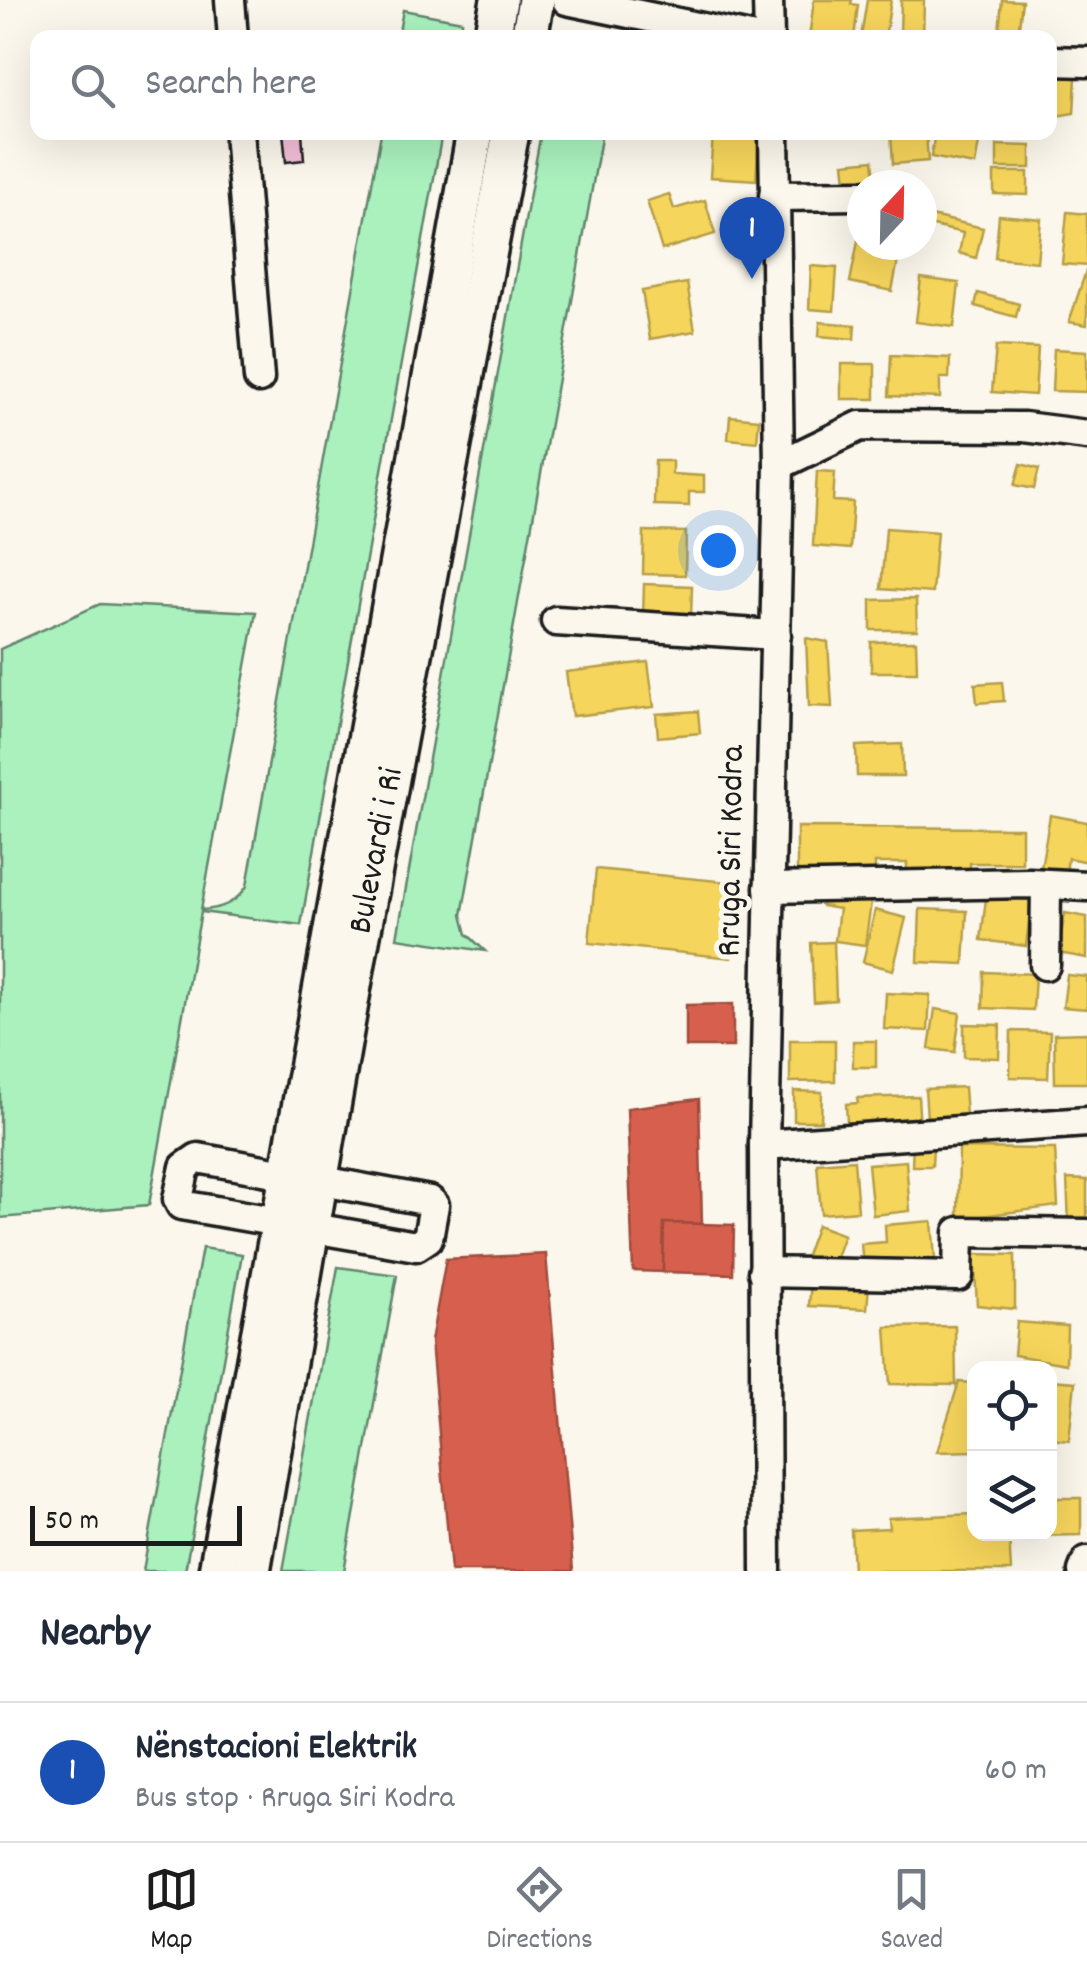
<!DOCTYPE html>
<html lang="en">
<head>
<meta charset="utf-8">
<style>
	:root { --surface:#fff; --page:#f6f6f7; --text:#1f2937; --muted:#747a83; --line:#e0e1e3; --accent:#1c1c1c }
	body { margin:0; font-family:Dekko,sans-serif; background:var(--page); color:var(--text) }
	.controls { position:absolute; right:30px; bottom:30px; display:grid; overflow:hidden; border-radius:20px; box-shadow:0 10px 40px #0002 }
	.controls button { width:90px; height:90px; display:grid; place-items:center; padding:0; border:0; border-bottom:2px solid var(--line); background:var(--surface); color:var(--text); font:50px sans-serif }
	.compass { position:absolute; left:847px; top:170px; width:90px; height:90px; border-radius:50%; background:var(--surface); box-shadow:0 10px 40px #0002; rotate:22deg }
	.scale { position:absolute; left:30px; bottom:25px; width:212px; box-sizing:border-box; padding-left:10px; border:5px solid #1c1c1c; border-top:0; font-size:28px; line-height:35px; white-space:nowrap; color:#1c1c1c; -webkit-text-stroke:8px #fbf7ec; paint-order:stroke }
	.you { position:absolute; left:718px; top:550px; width:35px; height:35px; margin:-25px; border:8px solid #fff; border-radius:50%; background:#1a73e8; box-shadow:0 0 0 15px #1a73e833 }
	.badge { display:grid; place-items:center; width:65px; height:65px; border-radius:50%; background:var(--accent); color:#fff; font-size:32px; font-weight:700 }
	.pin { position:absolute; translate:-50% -82px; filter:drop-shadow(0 2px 5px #0008) }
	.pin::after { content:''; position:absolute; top:52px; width:35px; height:30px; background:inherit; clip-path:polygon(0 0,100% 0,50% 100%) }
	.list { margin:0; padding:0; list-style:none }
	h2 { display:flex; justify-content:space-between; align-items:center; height:130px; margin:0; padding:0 40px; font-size:42px }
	h2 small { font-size:32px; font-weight:400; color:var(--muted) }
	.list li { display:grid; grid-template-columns:65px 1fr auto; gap:30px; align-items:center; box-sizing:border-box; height:140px; padding:0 40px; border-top:2px solid var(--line) }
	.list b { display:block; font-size:38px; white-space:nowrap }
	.list p { margin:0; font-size:32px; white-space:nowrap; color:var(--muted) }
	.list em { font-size:32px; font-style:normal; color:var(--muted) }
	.icon { flex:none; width:55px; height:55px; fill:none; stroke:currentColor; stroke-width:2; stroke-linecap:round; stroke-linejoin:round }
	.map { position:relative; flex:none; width:1087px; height:1571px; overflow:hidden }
	.search { position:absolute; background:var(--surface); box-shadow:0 10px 40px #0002; left:30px; right:30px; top:30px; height:110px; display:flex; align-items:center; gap:25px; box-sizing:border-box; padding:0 35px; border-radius:20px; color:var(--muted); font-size:38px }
	.sheet { height:270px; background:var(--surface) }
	nav { display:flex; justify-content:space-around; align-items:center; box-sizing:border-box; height:140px; border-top:2px solid var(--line); background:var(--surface); font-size:28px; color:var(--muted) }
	nav a { display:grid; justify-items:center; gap:5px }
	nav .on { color:var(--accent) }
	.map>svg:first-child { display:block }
	.green { fill:#aaf1be; stroke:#63866d; stroke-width:2.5 }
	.homes { fill:#f6d55c; stroke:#b59e49; stroke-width:2.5 }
	.shops { fill:#d6604d; stroke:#9e4c3e; stroke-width:2.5 }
	.building { fill:#f4bed8; stroke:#1c1c1c; stroke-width:2.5 }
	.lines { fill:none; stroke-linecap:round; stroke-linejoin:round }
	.minor-casing { stroke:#1c1c1c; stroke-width:35 }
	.major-casing { stroke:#1c1c1c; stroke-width:42 }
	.minor { stroke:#fbf7ec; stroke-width:28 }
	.major { stroke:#fbf7ec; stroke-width:35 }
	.labels { text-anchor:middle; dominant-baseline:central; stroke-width:10; stroke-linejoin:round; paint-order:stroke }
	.street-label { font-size:35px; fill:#1c1c1c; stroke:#fbf7ec }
</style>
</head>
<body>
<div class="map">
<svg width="1087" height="1571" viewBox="0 0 1087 1571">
	<rect width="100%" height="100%" fill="#fbf7ec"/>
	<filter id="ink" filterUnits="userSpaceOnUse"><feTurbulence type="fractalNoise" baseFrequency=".01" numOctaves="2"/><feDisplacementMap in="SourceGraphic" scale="20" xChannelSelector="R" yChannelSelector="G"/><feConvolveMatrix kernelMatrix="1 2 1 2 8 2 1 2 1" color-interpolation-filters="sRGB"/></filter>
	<g filter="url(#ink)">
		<g class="green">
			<path d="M403,10L462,21L459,37H398Z"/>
			<path d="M541,132L602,133L462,915L467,934L485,951L397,938Z"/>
			<path d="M381,133H442L301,925L201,912L149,1205L0,1218V649L100,604L256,612L201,910C221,909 236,903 247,886Z"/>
			<path d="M202,1248L242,1254L185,1571H143Z"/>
			<path d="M338,1267L397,1275L344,1571H283Z"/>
		</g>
		<g class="homes">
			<path d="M814,0H852L851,4L858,5L854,38H809Z"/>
			<path d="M867,0H891L885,38L861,37Z"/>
			<path d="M901,0H924L923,38L900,36Z"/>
			<path d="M1002,0L1022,1L1018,35L999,32Z"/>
			<path d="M1050,77H1076L1074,113L1050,117Z"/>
			<path d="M891,132H926L928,161L893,164Z"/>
			<path d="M935,132H981L975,165L931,157Z"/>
			<path d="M713,133L759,136L756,180L710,177Z"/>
			<path d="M997,145L1031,146V168H997Z"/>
			<path d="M873,160L875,178L846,181L844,163Z"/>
			<path d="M994,172H1028V195L994,194Z"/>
			<path d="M669,194L674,209L705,200L715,234L662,250L647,201Z"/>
			<path d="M1067,212L1087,214V266L1062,264Z"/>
			<path d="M927,215L983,228L976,258L959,253L963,233L925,224Z"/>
			<path d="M999,215L1041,219L1037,262L995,258Z"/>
			<path d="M859,236L862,245H901L892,291L850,282Z"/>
			<path d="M811,266L837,268L834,311L809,309Z"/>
			<path d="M1086,271H1087V325L1069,322Z"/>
			<path d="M921,278L959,283L954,327L916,322Z"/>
			<path d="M687,283L695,331L650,339L642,291Z"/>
			<path d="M978,293L1019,304L1016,317L975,306Z"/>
			<path d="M820,322L855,325L854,339L819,336Z"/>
			<path d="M996,346L1038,348L1035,395L992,392Z"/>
			<path d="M1054,349L1087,351V392L1052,391Z"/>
			<path d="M891,355L950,358L949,378H940V398L889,396Z"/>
			<rect x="841" y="364" width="34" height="35"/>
			<path d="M730,416L759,419L757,442L728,439Z"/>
			<path d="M655,461H672V474L704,476V492H689V506L654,505Z"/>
			<path d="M1021,464L1039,469L1034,489L1015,485Z"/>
			<path d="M817,471L835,472L833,501L853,502L850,549L813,546Z"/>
			<path d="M886,528L937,532L932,593L881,589Z"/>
			<path d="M644,531L686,532L685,575L643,574Z"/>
			<path d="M644,584L692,586L691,618L643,617Z"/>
			<path d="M916,599L917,630H871V600Z"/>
			<path d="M806,638L828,642L832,707L809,706Z"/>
			<path d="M916,641L917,672H871V642Z"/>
			<path d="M648,662L654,707L572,716L566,672Z"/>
			<path d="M1002,682L1004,701L977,703L975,684Z"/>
			<path d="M698,711L700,733L658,737L656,714Z"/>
			<path d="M902,744L903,776H857L856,746Z"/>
			<path d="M1050,815L1087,822V862L1068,858L1066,873L1041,868Z"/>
			<path d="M797,827L1022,828V863H970V879H907V863H875V880L797,879Z"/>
			<path d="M596,869L739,883L731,958L589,943Z"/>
			<path d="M824,889L872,896L865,945L835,941L839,909L822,906Z"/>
			<path d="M987,890L1032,895L1026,946L981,940Z"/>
			<path d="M920,909L967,911L964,964L918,962Z"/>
			<path d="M875,910L906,918L893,970L863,962Z"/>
			<path d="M1065,913L1087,917V958L1058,953Z"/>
			<path d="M834,942L836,1000L814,1002L811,943Z"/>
			<path d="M984,972L1035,974L1033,1010L983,1008Z"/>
			<path d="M1067,975L1087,977V1009L1063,1007Z"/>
			<path d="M886,993L930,995L928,1031L884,1029Z"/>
			<path d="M935,1009L960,1013L955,1052L929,1049Z"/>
			<path d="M964,1024L1000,1025L999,1058L964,1057Z"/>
			<path d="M1011,1031L1050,1032L1048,1078L1010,1077Z"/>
			<path d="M1087,1033V1083H1055L1054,1034Z"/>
			<path d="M790,1040H835V1081L790,1082Z"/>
			<rect x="853" y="1041" width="23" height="26"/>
			<path d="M964,1087L967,1130L928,1133L925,1089Z"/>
			<path d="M794,1091L822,1092L821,1121H794Z"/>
			<path d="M918,1096L920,1129L861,1132V1122L847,1123L846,1104L858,1103L857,1098Z"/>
			<path d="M913,1145H933L932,1166H912Z"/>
			<path d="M959,1148L1055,1149L1058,1206L958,1219Z"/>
			<path d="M854,1160L858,1211L821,1214L817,1163Z"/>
			<path d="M906,1161L910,1211L873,1215L868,1164Z"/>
			<path d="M1067,1179L1087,1180V1225L1069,1224Z"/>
			<path d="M932,1221L935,1259L863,1265L861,1244L886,1242L885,1225Z"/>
			<path d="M817,1225L844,1235L832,1268L805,1258Z"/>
			<path d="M974,1254L1015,1255V1309L977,1305Z"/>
			<path d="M811,1281L869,1285L867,1309L809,1306Z"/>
			<path d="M1017,1322L1067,1326L1066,1364L1014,1355Z"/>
			<path d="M955,1326L956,1385L890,1384L886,1327Z"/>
			<path d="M1050,1380L1075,1382L1069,1441L1050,1439Z"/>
			<path d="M959,1382L974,1383V1451L937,1452Z"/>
			<path d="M1050,1498H1081V1535L1034,1536L1050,1534Z"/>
			<path d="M974,1514V1534H1009L1011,1571H853L851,1530L889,1528L888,1518Z"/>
		</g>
		<g class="shops">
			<path d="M733,1004V1047H686V1005Z"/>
			<path d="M699,1099L702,1224L664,1223L663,1272L633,1271L627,1108Z"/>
			<path d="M664,1223L734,1225L733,1274L663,1272Z"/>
			<path d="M546,1254L573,1571H451L431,1341L446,1259Z"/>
		</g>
		<path class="building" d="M283,132H302L304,160L286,162Z"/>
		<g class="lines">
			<g class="minor-casing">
				<g id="minor">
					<path d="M230,0L233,38"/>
					<path d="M567,0L750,38"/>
					<path d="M768,0L769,38"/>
					<path d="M1050,61L1087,62"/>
					<path d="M239,132L259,378"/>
					<path d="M774,196L862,195"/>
					<path d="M779,465L860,426L1024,427L1087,435"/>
					<path d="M556,621L776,635"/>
					<path d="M769,888L1029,883L1087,886"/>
					<path d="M1045,965L1046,887"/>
					<path d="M764,1145L1087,1122"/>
					<path d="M198,1158L430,1201L434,1205L428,1238L416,1246L181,1205L178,1199L185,1167Z"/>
					<path d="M763,1272L958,1276L959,1232L1087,1234"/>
					<path d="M766,1571L764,1145L779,465L774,132"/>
					<path d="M1083,1571L1087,1561"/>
				</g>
			</g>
			<g class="major-casing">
				<g id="major">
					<path d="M492,38L499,0"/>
					<path d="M529,38L536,0"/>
					<path d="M217,1571L475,132"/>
					<path d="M252,1571L359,951L511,132"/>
				</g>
			</g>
			<use href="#minor" class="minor"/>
			<use href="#major" class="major"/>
		</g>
	</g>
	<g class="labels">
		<g class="street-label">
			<text transform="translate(378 851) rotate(-79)">Bulevardi i Ri</text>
			<text transform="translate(733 851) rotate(-89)">Rruga Siri Kodra</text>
		</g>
	</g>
</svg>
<div class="controls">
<button><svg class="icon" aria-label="locate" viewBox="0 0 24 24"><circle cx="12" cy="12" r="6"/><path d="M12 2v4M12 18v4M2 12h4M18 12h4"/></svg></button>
<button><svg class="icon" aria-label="layers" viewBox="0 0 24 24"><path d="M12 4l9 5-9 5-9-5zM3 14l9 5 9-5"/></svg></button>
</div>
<svg class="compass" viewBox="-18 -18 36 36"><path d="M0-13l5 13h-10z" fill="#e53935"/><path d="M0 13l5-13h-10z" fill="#747a83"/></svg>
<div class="scale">50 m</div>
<div class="you"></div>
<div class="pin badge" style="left:752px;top:279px;background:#1a4fb4">1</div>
<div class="search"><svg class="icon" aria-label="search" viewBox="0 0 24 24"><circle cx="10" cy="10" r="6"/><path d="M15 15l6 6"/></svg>Search here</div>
</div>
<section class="sheet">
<h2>Nearby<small></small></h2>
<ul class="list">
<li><span class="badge" style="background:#1a4fb4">1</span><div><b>Nënstacioni Elektrik</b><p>Bus stop · Rruga Siri Kodra</p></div><em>60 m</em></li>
</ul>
</section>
<nav>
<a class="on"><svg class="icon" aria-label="map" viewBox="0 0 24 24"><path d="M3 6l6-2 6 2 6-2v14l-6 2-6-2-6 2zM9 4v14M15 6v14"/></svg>Map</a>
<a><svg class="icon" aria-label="directions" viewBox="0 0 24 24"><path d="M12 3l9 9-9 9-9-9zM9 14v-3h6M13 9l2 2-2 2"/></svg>Directions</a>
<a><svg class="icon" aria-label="saved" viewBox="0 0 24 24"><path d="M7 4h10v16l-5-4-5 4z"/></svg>Saved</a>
</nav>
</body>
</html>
